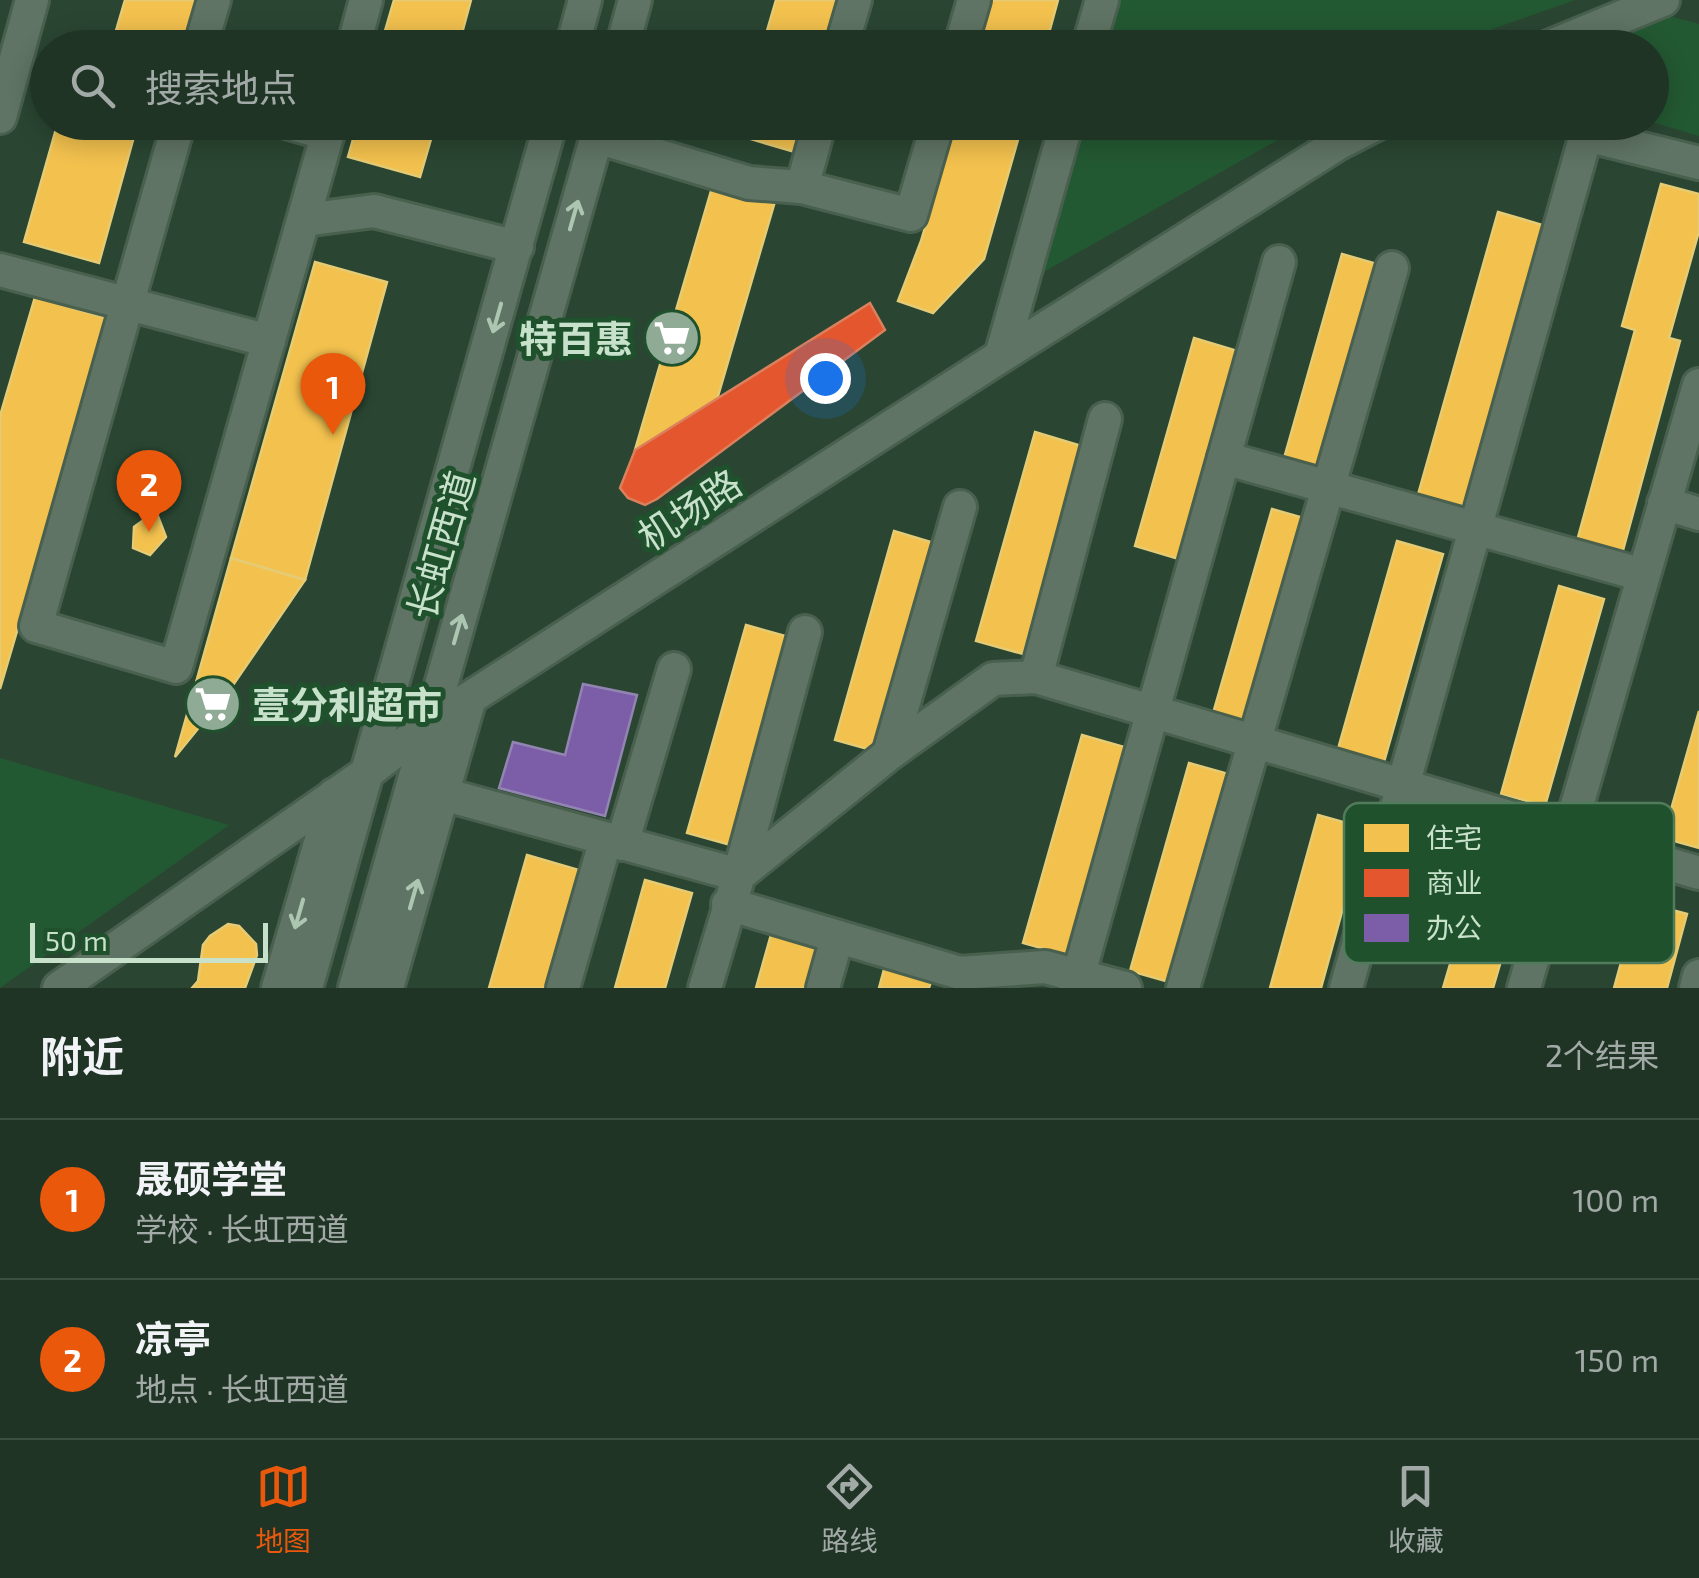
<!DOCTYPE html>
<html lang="zh">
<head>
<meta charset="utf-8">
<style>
	:root { --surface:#203426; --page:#2d3f32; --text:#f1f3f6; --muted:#a2aaa7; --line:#3d4f43; --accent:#ea580c }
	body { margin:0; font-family:"Exo 2","Noto Sans SC",sans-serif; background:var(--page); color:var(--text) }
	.scale { position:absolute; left:30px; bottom:25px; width:238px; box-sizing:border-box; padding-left:10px; border:5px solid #c7e1cb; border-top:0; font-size:28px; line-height:35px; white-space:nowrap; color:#c7e1cb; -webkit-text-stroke:8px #1f512d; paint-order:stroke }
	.you { position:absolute; left:825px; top:378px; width:35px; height:35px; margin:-25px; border:8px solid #fff; border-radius:50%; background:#1a73e8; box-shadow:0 0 0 15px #1a73e833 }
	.badge { display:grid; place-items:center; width:65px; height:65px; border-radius:50%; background:var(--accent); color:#fff; font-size:32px; font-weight:700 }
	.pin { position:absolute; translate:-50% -82px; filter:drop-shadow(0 2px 5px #0008) }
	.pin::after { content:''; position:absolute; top:52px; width:35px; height:30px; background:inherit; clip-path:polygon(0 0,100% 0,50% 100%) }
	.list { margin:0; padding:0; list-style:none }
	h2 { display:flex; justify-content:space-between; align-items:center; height:130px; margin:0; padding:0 40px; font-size:42px }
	h2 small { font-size:32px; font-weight:400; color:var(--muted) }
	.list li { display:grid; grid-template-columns:65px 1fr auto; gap:30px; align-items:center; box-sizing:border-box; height:160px; padding:0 40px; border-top:2px solid var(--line) }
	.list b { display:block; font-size:38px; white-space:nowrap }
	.list p { margin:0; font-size:32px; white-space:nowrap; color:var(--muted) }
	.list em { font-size:32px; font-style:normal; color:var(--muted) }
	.icon { flex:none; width:55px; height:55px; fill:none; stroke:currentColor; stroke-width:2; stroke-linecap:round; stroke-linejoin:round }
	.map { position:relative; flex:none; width:1699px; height:988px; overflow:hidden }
	.search { position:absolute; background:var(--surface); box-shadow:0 5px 25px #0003; left:30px; right:30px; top:30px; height:110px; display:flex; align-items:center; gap:25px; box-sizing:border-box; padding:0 35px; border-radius:55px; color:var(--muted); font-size:38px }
	.sheet { height:450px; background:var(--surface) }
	nav { display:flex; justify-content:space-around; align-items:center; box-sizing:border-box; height:140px; border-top:2px solid var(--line); background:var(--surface); font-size:28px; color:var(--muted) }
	nav a { display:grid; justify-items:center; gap:5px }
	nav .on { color:var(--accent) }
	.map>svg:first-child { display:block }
	.built { fill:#235932 }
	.homes { fill:#f2c14e; stroke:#e5cb74; stroke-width:2.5 }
	.shops { fill:#e4572e; stroke:#db805d; stroke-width:2.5 }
	.offices { fill:#7b5ea7; stroke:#9285b2; stroke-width:2.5 }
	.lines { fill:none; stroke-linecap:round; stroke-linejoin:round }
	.minor-casing { stroke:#49604f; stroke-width:38 }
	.minor { stroke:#5f7464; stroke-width:32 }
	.oneway { stroke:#adc6b1 }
	.labels { text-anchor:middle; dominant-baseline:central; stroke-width:10; stroke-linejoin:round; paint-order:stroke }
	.poi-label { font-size:38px; font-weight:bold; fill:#c7e1cb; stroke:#1f512d; text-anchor:end }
	.street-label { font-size:38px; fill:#c7e1cb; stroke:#1f512d }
	.key { fill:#1f512d; stroke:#517c5c; stroke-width:2.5 }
	.key-label { font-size:28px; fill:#c7e1cb }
</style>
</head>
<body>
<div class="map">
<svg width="1699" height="988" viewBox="0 0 1699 988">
	<rect width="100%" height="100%" fill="#2a4632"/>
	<g class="built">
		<path d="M1091,0H1575L1490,30L1455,47L1077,48Z"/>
		<path d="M1658,13L1699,24V136L1652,122V48H1621L1628,26Z"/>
		<path d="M1056,123H1308L1008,292Z"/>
		<path d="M0,758L229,825L0,988Z"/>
	</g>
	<g class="homes">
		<path d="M125,0H198L184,48H138L113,41Z"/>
		<path d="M394,0H471L458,48H380Z"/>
		<path d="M776,0H842L828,48H762Z"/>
		<path d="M991,0H1058L1045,48H977Z"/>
		<path d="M58,122H138L99,263L24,242Z"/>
		<path d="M358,122H436L420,177L348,157Z"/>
		<path d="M740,122H807L798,153L737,135Z"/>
		<path d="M956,122H1023L984,259L933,313L898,301L921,241Z"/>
		<path d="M716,174L778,191L697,468L635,450Z"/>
		<path d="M1661,184L1699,194V231L1669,338L1680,341L1622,554L1577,541L1635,330L1622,326Z"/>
		<path d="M1498,212L1546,226L1465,511L1417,498Z"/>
		<path d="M1342,254L1388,267L1329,475L1283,462Z"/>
		<path d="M315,262L387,282L305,580L231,558Z"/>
		<path d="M35,297L109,319L0,689V416Z"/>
		<path d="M1194,338L1241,352L1182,560L1135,546Z"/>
		<path d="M1035,432L1082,446L1023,654L976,641Z"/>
		<path d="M1272,509L1318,522L1259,730L1212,717Z"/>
		<path d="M156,511L166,537L150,555L133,548L134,527Z"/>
		<path d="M894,531L941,545L882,753L835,740Z"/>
		<path d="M1397,541L1443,554L1384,762L1338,749Z"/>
		<path d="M231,558L305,580L231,688L175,757Z"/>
		<path d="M1559,586L1604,599L1545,806L1501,794Z"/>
		<path d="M746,625L793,638L734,846L687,833Z"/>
		<path d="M1699,711V848L1663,838Z"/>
		<path d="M1082,735L1128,748L1069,956L1023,943Z"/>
		<path d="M1189,763L1236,776L1176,984L1130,971Z"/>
		<path d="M1318,815L1365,828L1321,988H1270Z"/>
		<path d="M527,855L579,870L545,988H489Z"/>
		<path d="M1482,856L1528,869L1493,988H1443Z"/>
		<path d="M645,880L692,893L665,988H615Z"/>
		<path d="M1638,901L1687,914L1667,988H1614Z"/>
		<path d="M228,924L239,926L256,944L257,955L245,988H192L198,981L203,945L210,936Z"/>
		<path d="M772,931L819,944L806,988H756Z"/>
		<path d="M886,962L933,975L929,988H879Z"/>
	</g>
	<path class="shops" d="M870,303L885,330L657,499L645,505L628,498L620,488L635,450Z"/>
	<path class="offices" d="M583,684L637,695L605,816L499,788L513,742L565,755Z"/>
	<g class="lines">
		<g class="minor-casing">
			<g id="minor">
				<path d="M200,48L214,0"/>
				<path d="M353,48L366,0"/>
				<path d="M572,48L585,0"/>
				<path d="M622,48L635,0"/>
				<path d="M841,48L855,0"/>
				<path d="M960,48L974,0"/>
				<path d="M1088,48L1102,0"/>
				<path d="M1546,48L1663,0"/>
				<path d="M0,117L32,0"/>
				<path d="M179,122L36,626L176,667L331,122"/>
				<path d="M286,122L328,134"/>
				<path d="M597,137L749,183L802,187L911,215L938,122"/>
				<path d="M802,187L820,122"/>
				<path d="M304,220L374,211L517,247"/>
				<path d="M0,270L269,341"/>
				<path d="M1001,356L1067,122"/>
				<path d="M1224,458L1643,575"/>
				<path d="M1664,503L1699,514"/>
				<path d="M1036,677L1105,419"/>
				<path d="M889,754L960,507"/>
				<path d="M443,794L739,875L805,632"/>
				<path d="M622,844L674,669"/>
				<path d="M728,904L960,973L1045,967L1125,988"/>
				<path d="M59,988L368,772L431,723L1001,356L1339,143L1380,122"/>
				<path d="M278,988L334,795"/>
				<path d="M306,988L551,122"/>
				<path d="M355,988L601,122"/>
				<path d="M387,988L470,698"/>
				<path d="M563,988L606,839"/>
				<path d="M705,988L739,875L889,754L993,679L1036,677L1699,873"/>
				<path d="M823,988L837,938"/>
				<path d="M1075,988L1279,262"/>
				<path d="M1183,988L1392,268"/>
				<path d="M1346,988L1586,135L1699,163"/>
				<path d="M1524,988L1699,385"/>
				<path d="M1696,988L1699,976"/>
			</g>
		</g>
		<use href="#minor" class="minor"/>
	</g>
	<defs><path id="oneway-shaft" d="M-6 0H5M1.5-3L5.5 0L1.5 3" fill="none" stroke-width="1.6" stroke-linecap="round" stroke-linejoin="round" transform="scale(2.5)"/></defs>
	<g class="oneway">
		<use href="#oneway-shaft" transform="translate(574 215) rotate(-74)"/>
		<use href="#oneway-shaft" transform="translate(497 318) rotate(106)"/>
		<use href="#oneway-shaft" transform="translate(458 629) rotate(-74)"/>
		<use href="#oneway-shaft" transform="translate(414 894) rotate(-74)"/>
		<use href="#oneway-shaft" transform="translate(299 914) rotate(106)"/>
	</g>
	<defs>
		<g id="supermarket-disc" transform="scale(2.875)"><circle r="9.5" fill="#90ab95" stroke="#1f512d"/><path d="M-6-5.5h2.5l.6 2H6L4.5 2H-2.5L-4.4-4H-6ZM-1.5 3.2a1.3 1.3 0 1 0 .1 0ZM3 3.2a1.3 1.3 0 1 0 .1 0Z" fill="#fff"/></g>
	</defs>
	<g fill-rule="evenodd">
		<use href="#supermarket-disc" x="672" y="338"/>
		<use href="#supermarket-disc" x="213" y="704"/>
	</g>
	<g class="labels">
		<g class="poi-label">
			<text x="633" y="338">特百惠</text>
			<text x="252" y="704" text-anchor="start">壹分利超市</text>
		</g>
		<g class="street-label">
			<text transform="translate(689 509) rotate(-33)">机场路</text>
			<text transform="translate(440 545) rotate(-74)">长虹西道</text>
		</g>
	</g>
	<rect x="1344" y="803" width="330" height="160" rx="15" class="key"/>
	<rect x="1364" y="824" width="45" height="28" fill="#f2c14e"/>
	<rect x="1364" y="869" width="45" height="28" fill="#e4572e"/>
	<rect x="1364" y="914" width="45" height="28" fill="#7b5ea7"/>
	<g class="key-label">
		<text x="1426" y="848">住宅</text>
		<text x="1426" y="893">商业</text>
		<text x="1426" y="938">办公</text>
	</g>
</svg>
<div class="scale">50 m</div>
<div class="you"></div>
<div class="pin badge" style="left:333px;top:435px">1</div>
<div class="pin badge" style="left:149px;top:532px">2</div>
<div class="search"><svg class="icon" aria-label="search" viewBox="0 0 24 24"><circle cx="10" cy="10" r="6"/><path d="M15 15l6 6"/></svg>搜索地点</div>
</div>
<section class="sheet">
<h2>附近<small>2个结果</small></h2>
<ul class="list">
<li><span class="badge">1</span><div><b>晟硕学堂</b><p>学校 · 长虹西道</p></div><em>100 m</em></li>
<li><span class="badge">2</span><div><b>凉亭</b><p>地点 · 长虹西道</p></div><em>150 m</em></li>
</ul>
</section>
<nav>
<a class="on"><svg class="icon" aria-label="map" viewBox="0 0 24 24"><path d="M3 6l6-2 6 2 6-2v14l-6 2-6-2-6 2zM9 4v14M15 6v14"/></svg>地图</a>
<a><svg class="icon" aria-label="directions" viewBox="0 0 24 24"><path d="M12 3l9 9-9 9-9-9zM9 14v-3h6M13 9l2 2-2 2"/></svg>路线</a>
<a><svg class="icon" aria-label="saved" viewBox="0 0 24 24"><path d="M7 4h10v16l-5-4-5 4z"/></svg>收藏</a>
</nav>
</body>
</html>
